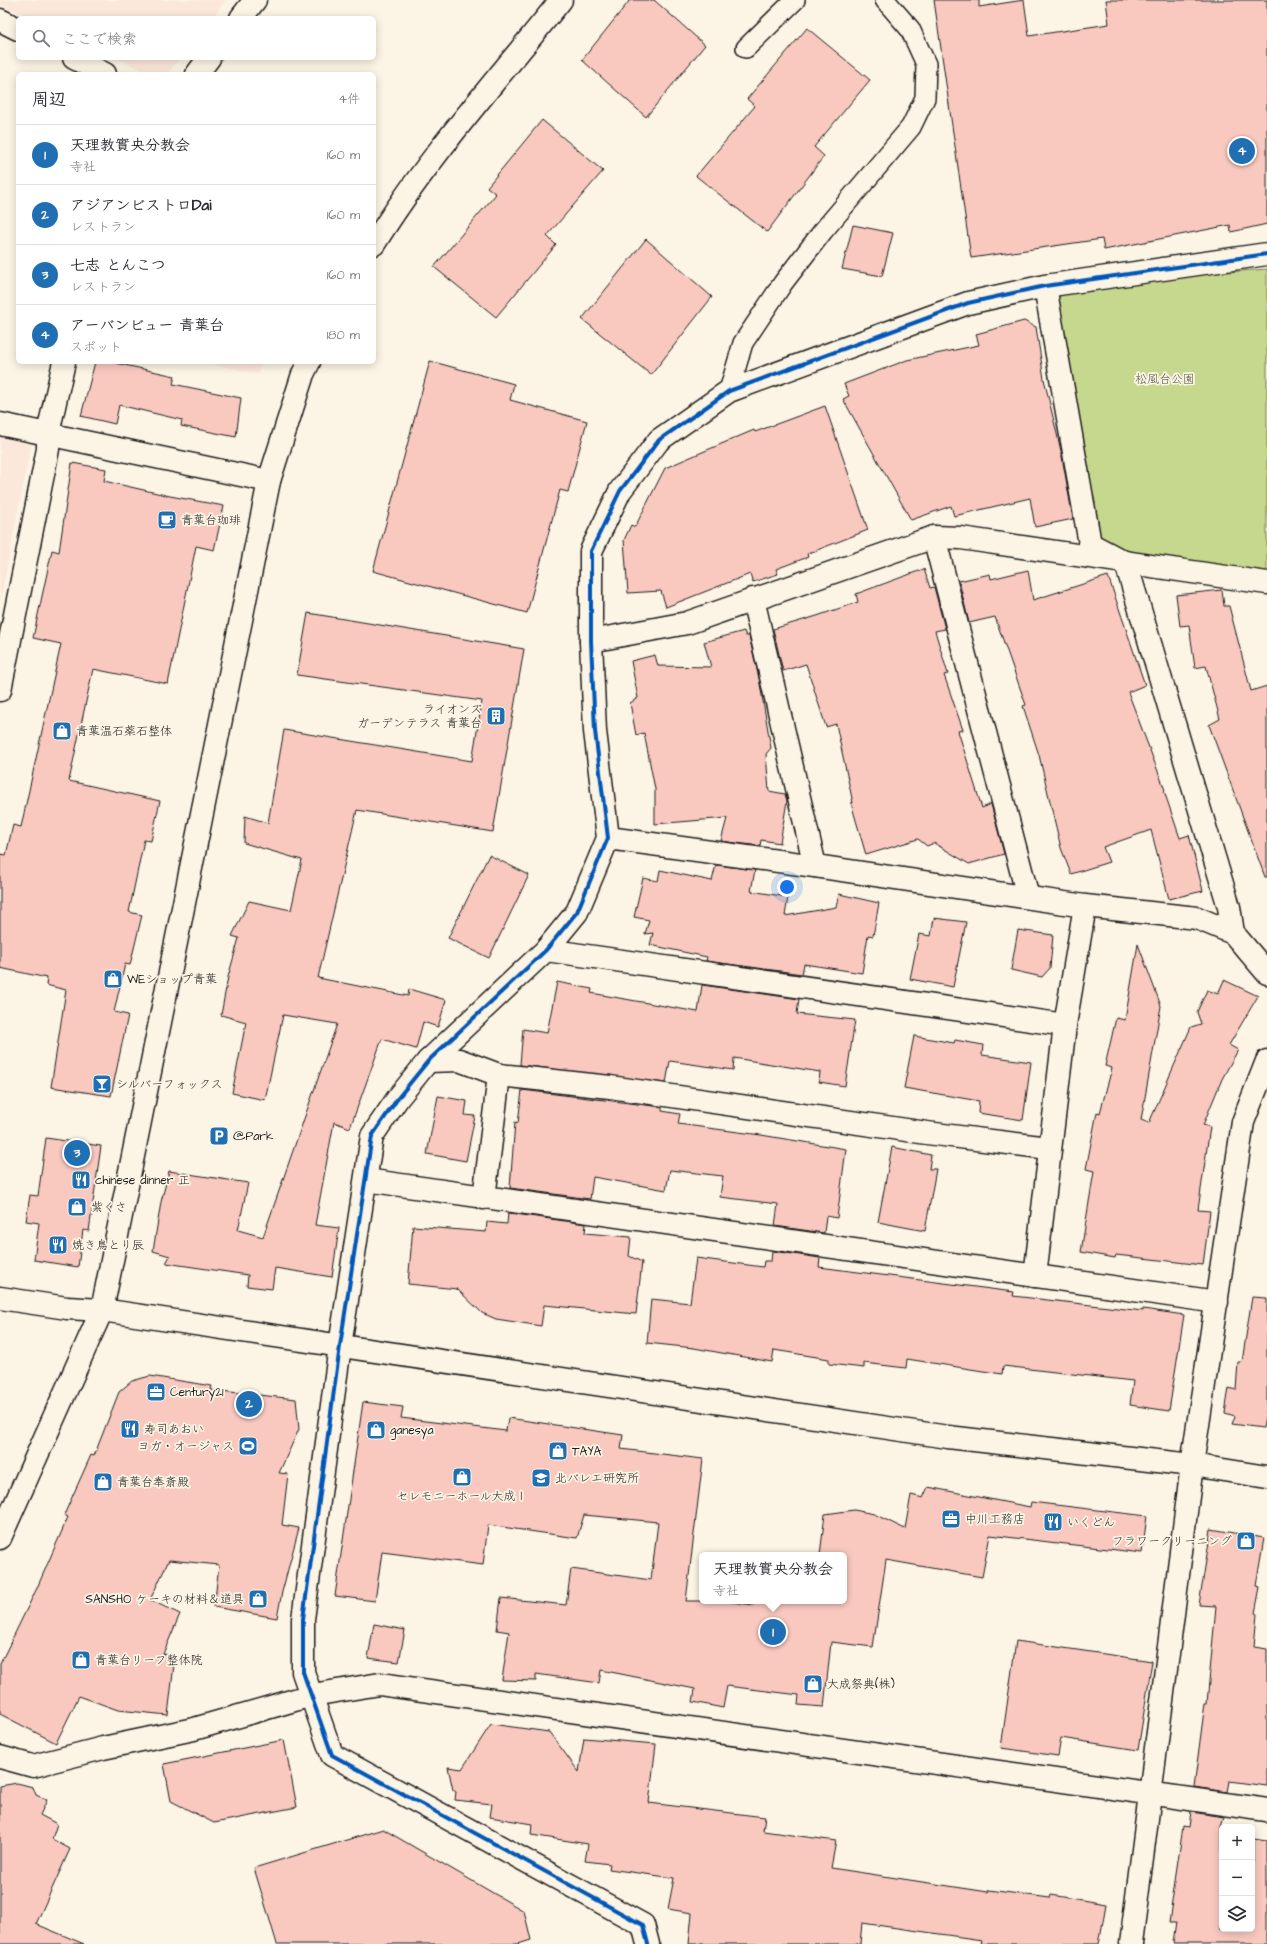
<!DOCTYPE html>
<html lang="ja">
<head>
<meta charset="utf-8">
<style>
	:root { --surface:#fff; --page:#f2f2f3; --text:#2b2b33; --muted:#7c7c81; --line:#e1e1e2; --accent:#1f6fb2 }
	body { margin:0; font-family:"Architects Daughter","Klee One",sans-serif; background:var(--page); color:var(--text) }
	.controls { position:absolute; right:12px; bottom:12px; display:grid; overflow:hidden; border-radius:6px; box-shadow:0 2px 10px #0003 }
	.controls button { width:36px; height:36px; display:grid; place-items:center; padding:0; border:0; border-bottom:1px solid var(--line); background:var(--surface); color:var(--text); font:20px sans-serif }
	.you { position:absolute; left:787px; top:887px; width:14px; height:14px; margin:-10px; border:3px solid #fff; border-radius:50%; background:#1a73e8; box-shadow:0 0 0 6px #1a73e833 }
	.badge { display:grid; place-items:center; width:26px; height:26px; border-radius:50%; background:var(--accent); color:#fff; font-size:13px; font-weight:700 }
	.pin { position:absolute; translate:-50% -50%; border:2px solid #fff; box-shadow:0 1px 4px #0006 }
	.popup { position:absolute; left:699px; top:1552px; width:148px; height:52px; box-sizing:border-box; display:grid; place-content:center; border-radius:6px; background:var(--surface); filter:drop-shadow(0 1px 3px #0005); font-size:13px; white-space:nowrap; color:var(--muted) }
	.popup b { font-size:15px; color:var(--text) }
	.popup::after { content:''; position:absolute; left:50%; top:100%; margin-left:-8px; border:8px solid transparent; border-top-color:var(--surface) }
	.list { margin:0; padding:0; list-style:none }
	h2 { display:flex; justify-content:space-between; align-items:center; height:52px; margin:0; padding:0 16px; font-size:17px }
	h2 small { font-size:13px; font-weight:400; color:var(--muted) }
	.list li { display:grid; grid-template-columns:26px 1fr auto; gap:12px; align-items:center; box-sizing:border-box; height:60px; padding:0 16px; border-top:1px solid var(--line) }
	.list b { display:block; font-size:15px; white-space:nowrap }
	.list p { margin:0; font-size:13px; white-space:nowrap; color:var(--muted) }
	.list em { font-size:13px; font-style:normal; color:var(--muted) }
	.icon { flex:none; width:22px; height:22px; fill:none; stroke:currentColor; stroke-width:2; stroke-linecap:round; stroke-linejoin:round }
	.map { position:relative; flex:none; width:1267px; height:1944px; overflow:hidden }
	.search { position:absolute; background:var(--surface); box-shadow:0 2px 10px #0003; left:16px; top:16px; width:360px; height:44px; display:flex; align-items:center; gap:10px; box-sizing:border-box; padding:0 14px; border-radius:6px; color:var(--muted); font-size:15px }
	.panel { position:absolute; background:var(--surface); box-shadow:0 2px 10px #0003; left:16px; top:72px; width:360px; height:292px; border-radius:6px }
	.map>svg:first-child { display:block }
	.built { fill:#fbe8da }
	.green { fill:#c5d88d; stroke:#707a54 }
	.building { fill:#f9c9c0; stroke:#1c1c1c }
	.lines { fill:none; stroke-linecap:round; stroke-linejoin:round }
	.service-casing { stroke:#1c1c1c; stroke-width:22 }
	.minor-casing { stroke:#1c1c1c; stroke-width:25 }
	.tertiary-casing { stroke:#1c1c1c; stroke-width:25 }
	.service { stroke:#fcf5e5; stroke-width:19 }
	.minor { stroke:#fcf5e5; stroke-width:22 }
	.tertiary { stroke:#fcf5e5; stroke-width:22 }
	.cycleway-casing { stroke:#fcf5e5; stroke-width:6 }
	.cycleway { stroke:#0057b8; stroke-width:4 }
	.labels { text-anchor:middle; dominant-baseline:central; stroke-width:3.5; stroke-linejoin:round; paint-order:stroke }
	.park-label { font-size:12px; fill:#4f543e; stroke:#fcf5e5 }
	.poi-label { font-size:12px; fill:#1c1c1c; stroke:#fcf5e5; text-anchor:start }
</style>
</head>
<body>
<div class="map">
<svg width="1267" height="1944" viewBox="0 0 1267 1944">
	<rect width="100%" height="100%" fill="#fcf5e5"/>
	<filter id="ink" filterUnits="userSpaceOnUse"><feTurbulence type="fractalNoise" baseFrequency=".025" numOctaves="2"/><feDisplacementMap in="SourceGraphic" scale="8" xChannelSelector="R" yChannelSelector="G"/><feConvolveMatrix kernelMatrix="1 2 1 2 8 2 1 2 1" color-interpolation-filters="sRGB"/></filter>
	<g filter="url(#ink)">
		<g class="built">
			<path d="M0,0H226L212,18H30L1,5Z"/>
			<path d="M116,58H180L167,74H151Z"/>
			<path d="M201,362H261L258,374Z"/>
			<path d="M0,435L32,441L0,602Z"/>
		</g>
		<path class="green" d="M1267,269V584L1090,544L1045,286Z"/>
		<g class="building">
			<path d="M630,0H654L705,45L646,117L582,60Z"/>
			<path d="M934,0H979V7L1024,0L1029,36L1109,24L1106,0H1267V224L1231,232L1230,225L1104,250L1102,239L971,258Z"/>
			<path d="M807,28L870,80L814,147L824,156L767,232L696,176L755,106L747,99Z"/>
			<path d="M542,120L603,171L547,236L556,245L496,317L434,267L496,194L487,187Z"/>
			<path d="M853,225L893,233L882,276L842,269Z"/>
			<path d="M646,239L712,297L651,375L582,319Z"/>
			<path d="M1024,321L1036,327L1044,379L1061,451L1073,519L1035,527L1030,498L954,516L951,506L911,520L843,399L849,396L844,384L907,360L979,345L976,334Z"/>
			<path d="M430,361L514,384L510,400L587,421L568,492L560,490L527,613L373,571Z"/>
			<path d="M95,362H111L175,376L173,384L241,398L236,437L181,426L182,420L119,405L115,424L81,416Z"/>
			<path d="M825,406L868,530L807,554L808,557L776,569L778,574L753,582L750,574L666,607L661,591L628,593L624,540L631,525L635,527L665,468L754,430L755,432Z"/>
			<path d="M72,463L106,469L104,481L170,496L224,506L214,550L196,546L168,684L93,669L69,781L160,801L151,841L144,840L129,912L142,915L130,965L125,964L114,1012L128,1015L111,1096L51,1087L66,990L46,985L47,978L0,968V854L6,855L13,825L21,827L61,644L33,638L52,550L59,552Z"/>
			<path d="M924,569L930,588L934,587L945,629L935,631L948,674L944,675L963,730L958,731L982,808L991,804L1004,854L969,864L934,843L927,846L918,839L866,855L851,803H853L836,724L826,727L806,664L783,671L773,629L817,616L858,602L856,594Z"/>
			<path d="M1028,570L1033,600L1108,576L1145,685L1128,692L1165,790L1164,791L1180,838L1189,835L1203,891L1169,899L1151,830L1103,847L1109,862L1071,874L1061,848L1039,755L1023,706L1026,705L995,617L969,623L959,581L990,574L991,579Z"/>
			<path d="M1222,590L1224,606H1229L1251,691L1267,686V877H1265L1209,725L1220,719L1206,666L1195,668L1189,625L1180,626L1176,595Z"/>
			<path d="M308,613L524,649L493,832L357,810L318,978L408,996L409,989L446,1000L438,1027L423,1022L416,1049L382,1039L350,1128L334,1122L315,1225L339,1228L332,1277L275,1268L272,1289L247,1286L248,1275L166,1263L170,1256L153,1251L161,1202L169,1171L248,1183L238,1230L263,1237L337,1024L283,1015L265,1100L232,1093L246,1022L221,1015L228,977L239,938L232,936L249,901L291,910L302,860L244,843L245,816L268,823L284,730L472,761L482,701L297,675Z"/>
			<path d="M744,631L746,636H749L759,678L771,748L766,754L769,791L785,794L787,801L780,843L761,840L760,846L721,841L727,818L655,824V789L644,733L636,735L630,703L638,698L631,661L655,655L658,666L711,667L704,642Z"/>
			<path d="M489,855L529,875L489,958L448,938Z"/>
			<path d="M716,865L755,870L751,891L788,897L785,916L836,907L839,894L879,903L873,936L868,935L862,973L804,964L802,974L706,961L707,957L650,945L653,933L645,934L649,920L634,917L643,878L658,881L660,870L712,881Z"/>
			<path d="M934,918L966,922L953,987L910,979L919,934L931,936Z"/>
			<path d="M1018,930L1053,935L1050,968L1042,977L1011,970Z"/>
			<path d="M1138,944L1161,1006L1141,1120L1149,1123L1191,1027L1201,1024L1197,1012L1207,990L1218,994L1224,980L1258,996L1229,1045L1238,1050L1222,1079L1203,1125L1210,1127L1198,1210L1210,1211L1203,1265L1116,1255L1115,1258L1081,1252L1094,1171L1086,1169L1097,1112L1100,1113L1112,1068L1105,1066L1116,1018L1125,1020Z"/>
			<path d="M557,982L592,989L591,993L698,1012L702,985L799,999L797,1014L855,1020L845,1086L819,1082L820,1072L734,1058L733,1070L670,1061L666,1083L520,1065L523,1029L547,1033Z"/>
			<path d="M914,1036L954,1043L955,1040L983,1045L982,1055L1031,1062L1023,1120L978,1113L979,1101L904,1088Z"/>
			<path d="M522,1090L662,1107V1111L680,1114L678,1124L761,1135L846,1149L837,1218L826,1216L824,1233L775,1226L778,1204L720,1197L723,1176L670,1170L666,1190L593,1177L590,1199L510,1188L515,1122L518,1123Z"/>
			<path d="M438,1096L467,1101L465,1115L475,1116L466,1161L427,1154Z"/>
			<path d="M46,1138L101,1146L89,1231L83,1230L78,1267L34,1260L39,1223L26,1221L30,1195L38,1196Z"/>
			<path d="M892,1147L931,1155L929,1169H936L925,1231L878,1222Z"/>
			<path d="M508,1213L586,1224L585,1233L631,1237L629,1256L642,1262L636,1314L544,1305L541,1326L496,1319L482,1313L457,1289L408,1284L413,1226L486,1232L487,1222L507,1224Z"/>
			<path d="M772,1251L820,1258L819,1267L1014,1292L1013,1296L1143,1311V1309L1184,1315L1169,1411L1130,1405L1133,1381L1003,1366L1002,1374L907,1359L906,1368L864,1363V1368L829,1364V1359L774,1350L772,1362L694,1348L647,1343L651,1299L690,1303L696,1258L763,1267L764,1261H771Z"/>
			<path d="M1252,1297L1267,1298V1407L1263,1428L1232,1424L1235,1416L1225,1413L1229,1388L1236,1390L1238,1362H1242Z"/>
			<path d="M150,1376L212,1386L211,1390L296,1399L299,1429L279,1473L288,1474L282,1525L299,1528L282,1592L277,1618L214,1607L219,1565L169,1560L150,1600L180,1614L163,1654L175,1656L168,1715L118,1710L79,1696L56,1743L0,1714V1664L37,1588L68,1517L64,1515L91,1455L94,1456L119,1392L132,1381Z"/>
			<path d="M363,1402L403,1407L401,1418L506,1431L508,1418L623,1435L621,1449L703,1459L686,1601H725L754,1605V1601H844V1555H820L825,1514L854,1510L874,1514L905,1529L911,1495L923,1498L928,1487L1030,1507L1031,1502L1147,1516L1142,1553L990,1535L982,1577L886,1560L873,1647L831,1642L824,1707L798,1705L799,1695L727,1686L723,1708L693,1702L695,1689L601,1670L599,1683L536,1674V1681L502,1680L509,1632L497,1630L501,1598L566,1605L571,1569L651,1580L658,1522L584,1515L577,1538L488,1525L483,1565L382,1552L375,1601L335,1596Z"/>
			<path d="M1211,1529L1264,1538L1256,1586L1260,1587L1255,1613L1257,1614L1254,1647L1267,1649V1786L1229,1781L1227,1792L1194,1787L1205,1703H1207L1216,1606L1199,1605Z"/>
			<path d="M374,1624L405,1630L399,1662L368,1658Z"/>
			<path d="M1016,1641L1152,1661L1138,1750L1061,1738L1058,1756L1001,1748Z"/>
			<path d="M491,1724L549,1732L579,1772L584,1738L656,1744L649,1803L765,1817L763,1831L836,1841L831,1868L988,1892L989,1890L1050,1898L1051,1895L1106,1904L1099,1944H981L982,1940L862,1923L860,1944H689L692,1913L668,1909L674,1878L609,1869L610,1864L585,1861L588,1844L531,1835L532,1824L490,1817L492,1804L455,1800L456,1792L453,1790L448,1767L462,1769Z"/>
			<path d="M284,1740L297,1807L214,1823L171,1801L164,1764Z"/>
			<path d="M17,1783L33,1787L36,1795L47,1800L40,1815L57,1824L52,1839L70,1849L36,1924L84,1944H0V1786Z"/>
			<path d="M1191,1812L1225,1817L1222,1827V1929H1252V1838L1267,1840V1944H1173L1176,1922H1169L1183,1827L1189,1828Z"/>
			<path d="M383,1829L524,1911L531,1940L518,1944H277L254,1868Z"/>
		</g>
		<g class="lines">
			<g class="service-casing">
				<g id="service">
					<path d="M746,48L795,0"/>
					<path d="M729,391L743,343L783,283L823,231L911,127L925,98L926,64L910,29L885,0"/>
				</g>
			</g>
			<g class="minor-casing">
				<g id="minor">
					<path d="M241,18L255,0"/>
					<path d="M0,20L18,29"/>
					<path d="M74,58L105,74"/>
					<path d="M197,74L209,58"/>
					<path d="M1045,286L1090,544L1126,563L1229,907L1233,933"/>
					<path d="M0,424L269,481"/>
					<path d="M934,537L1028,897"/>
					<path d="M753,599L815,866"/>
					<path d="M591,641L687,623L934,537L961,538L1267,583"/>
					<path d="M0,690L48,449V433L64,362"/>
					<path d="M608,838L815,866L1085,906L1197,918L1233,933L1267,973"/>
					<path d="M546,950L1065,1025"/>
					<path d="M428,1061L459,1060L499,1075L610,1087L927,1133L1049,1148"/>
					<path d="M366,1180L1217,1302"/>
					<path d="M484,1198L499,1075"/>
					<path d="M1035,1276L1065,1025L1085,906"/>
					<path d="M0,1757L33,1766L103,1748L194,1729L312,1695L380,1684L1267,1810"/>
					<path d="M648,1944L643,1925L332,1755L303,1672V1619L340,1346L372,1136L398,1098L428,1061L546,950L577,912L608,838L595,731L591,641V551L620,491L659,440L729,391L968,303L1045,286L1267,254"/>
					<path d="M1131,1944L1192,1465L1243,1122L1267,1061"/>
				</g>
			</g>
			<g class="tertiary-casing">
				<g id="tertiary">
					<path d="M374,244C427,158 498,79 561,0"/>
					<path d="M0,1298L67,1308L102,1310L948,1437L1192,1465L1267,1477"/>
					<path d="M0,1538L102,1310L269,481L303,374L309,362"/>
				</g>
			</g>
			<use href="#service" class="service"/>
			<use href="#minor" class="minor"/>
			<use href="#tertiary" class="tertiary"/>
			<g class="cycleway-casing">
				<path id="cycleway" d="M648,1944L643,1925L332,1755L303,1672V1619L340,1346L372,1136L398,1098L428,1061L546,950L577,912L608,838L595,731L591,641V551L620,491L659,440L729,391L968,303L1045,286L1267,254"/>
			</g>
			<use href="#cycleway" class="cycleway"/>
		</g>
	</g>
	<defs>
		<g id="cafe-square" transform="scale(1)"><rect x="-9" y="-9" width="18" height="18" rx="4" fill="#1f6fb2" stroke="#fcf5e5"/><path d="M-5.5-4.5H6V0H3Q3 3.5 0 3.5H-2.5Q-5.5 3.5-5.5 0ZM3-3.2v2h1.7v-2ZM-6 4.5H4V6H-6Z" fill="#fff"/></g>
		<g id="building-square" transform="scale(1)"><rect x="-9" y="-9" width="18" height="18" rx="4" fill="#1f6fb2" stroke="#fcf5e5"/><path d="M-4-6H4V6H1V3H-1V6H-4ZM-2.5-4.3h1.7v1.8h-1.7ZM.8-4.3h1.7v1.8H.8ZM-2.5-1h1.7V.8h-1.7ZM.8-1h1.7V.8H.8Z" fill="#fff"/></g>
		<g id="shop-square" transform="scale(1)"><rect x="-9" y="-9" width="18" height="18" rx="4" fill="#1f6fb2" stroke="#fcf5e5"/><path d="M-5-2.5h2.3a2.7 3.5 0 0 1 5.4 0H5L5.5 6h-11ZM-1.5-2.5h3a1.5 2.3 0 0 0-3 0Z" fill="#fff"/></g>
		<g id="bar-square" transform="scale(1)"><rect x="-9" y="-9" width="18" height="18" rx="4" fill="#1f6fb2" stroke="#fcf5e5"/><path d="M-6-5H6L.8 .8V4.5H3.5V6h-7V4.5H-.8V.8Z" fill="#fff"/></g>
		<g id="parking-square" transform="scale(1)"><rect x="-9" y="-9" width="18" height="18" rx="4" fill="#1f6fb2" stroke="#fcf5e5"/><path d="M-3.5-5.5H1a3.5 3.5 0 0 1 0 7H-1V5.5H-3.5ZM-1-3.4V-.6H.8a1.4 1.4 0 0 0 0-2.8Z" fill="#fff"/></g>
		<g id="restaurant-square" transform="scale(1)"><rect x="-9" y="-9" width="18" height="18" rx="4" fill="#1f6fb2" stroke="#fcf5e5"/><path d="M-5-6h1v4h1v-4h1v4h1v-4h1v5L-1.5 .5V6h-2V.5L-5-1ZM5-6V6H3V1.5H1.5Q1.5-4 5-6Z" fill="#fff"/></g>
		<g id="office-square" transform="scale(1)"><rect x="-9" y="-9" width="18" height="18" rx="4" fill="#1f6fb2" stroke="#fcf5e5"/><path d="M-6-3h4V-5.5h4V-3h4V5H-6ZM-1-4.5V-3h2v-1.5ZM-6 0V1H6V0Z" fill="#fff"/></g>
		<g id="stadium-square" transform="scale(1)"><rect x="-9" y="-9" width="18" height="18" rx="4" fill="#1f6fb2" stroke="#fcf5e5"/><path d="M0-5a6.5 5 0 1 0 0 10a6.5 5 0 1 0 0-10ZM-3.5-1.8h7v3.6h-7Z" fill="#fff"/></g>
		<g id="school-square" transform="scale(1)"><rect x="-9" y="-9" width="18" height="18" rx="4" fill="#1f6fb2" stroke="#fcf5e5"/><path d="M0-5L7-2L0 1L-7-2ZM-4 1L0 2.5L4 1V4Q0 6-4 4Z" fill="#fff"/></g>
	</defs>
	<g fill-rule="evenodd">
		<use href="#cafe-square" x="167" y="520"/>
		<use href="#building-square" x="496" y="716"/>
		<use href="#shop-square" x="62" y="731"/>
		<use href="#shop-square" x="113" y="979"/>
		<use href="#bar-square" x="102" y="1084"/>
		<use href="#parking-square" x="219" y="1136"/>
		<use href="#restaurant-square" x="81" y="1180"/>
		<use href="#shop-square" x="77" y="1207"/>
		<use href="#restaurant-square" x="58" y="1245"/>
		<use href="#office-square" x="156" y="1392"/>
		<use href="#restaurant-square" x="130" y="1429"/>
		<use href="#shop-square" x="376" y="1430"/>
		<use href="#stadium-square" x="248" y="1446"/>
		<use href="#shop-square" x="558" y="1451"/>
		<use href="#shop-square" x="462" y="1477"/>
		<use href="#school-square" x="541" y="1478"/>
		<use href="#shop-square" x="103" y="1482"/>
		<use href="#office-square" x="951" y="1519"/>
		<use href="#restaurant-square" x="1053" y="1522"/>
		<use href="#shop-square" x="1246" y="1541"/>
		<use href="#shop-square" x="258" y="1599"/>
		<use href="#shop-square" x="81" y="1660"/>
		<use href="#shop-square" x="813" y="1684"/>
	</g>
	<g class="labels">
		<g class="park-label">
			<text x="1165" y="379">松風台公園</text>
		</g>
		<g class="poi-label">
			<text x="181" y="520">青葉台珈琲</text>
			<text x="482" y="709" text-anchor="end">ライオンズ<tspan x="482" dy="14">ガーデンテラス 青葉台</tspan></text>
			<text x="76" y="731">青葉温石薬石整体</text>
			<text x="127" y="979">WEショップ青葉</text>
			<text x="116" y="1084">シルバーフォックス</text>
			<text x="233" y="1136">@Park</text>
			<text x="95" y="1180">chinese dinner 正</text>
			<text x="91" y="1207">紫くさ</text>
			<text x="72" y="1245">焼き鳥とり辰</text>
			<text x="170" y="1392">Century21</text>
			<text x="144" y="1429">寿司あおい</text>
			<text x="390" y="1430">ganesya</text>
			<text x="234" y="1446" text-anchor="end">ヨガ・オージャス</text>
			<text x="572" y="1451">TAYA</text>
			<text x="555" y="1478">北バレエ研究所</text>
			<text x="117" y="1482">青葉台奉斎殿</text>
			<text x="462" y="1496" text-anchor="middle">セレモニーホール大成Ｉ</text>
			<text x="965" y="1519">中川工務店</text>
			<text x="1067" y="1522">いくどん</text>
			<text x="1232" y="1541" text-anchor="end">フラワークリーニング</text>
			<text x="244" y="1599" text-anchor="end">SANSHO ケーキの材料＆道具</text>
			<text x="95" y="1660">青葉台リーフ整体院</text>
			<text x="827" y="1684">大成祭典(株)</text>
		</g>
	</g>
</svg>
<div class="controls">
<button>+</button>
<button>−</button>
<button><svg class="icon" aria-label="layers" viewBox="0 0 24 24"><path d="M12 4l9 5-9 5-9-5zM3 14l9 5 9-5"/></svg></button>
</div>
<div class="you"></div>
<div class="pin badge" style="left:773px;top:1632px">1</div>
<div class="popup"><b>天理教實央分教会</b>寺社</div>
<div class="pin badge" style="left:249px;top:1404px">2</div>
<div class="pin badge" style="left:77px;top:1153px">3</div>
<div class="pin badge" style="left:1242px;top:151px">4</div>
<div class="search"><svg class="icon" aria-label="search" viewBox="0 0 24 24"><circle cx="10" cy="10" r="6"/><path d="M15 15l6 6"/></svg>ここで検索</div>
<section class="panel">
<h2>周辺<small>4件</small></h2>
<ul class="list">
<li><span class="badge">1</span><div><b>天理教實央分教会</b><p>寺社</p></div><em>160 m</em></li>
<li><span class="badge">2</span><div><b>アジアンビストロDai</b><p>レストラン</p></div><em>160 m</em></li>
<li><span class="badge">3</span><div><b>七志 とんこつ</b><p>レストラン</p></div><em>160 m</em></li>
<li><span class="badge">4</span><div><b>アーバンビュー 青葉台</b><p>スポット</p></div><em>180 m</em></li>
</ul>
</section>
</div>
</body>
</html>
